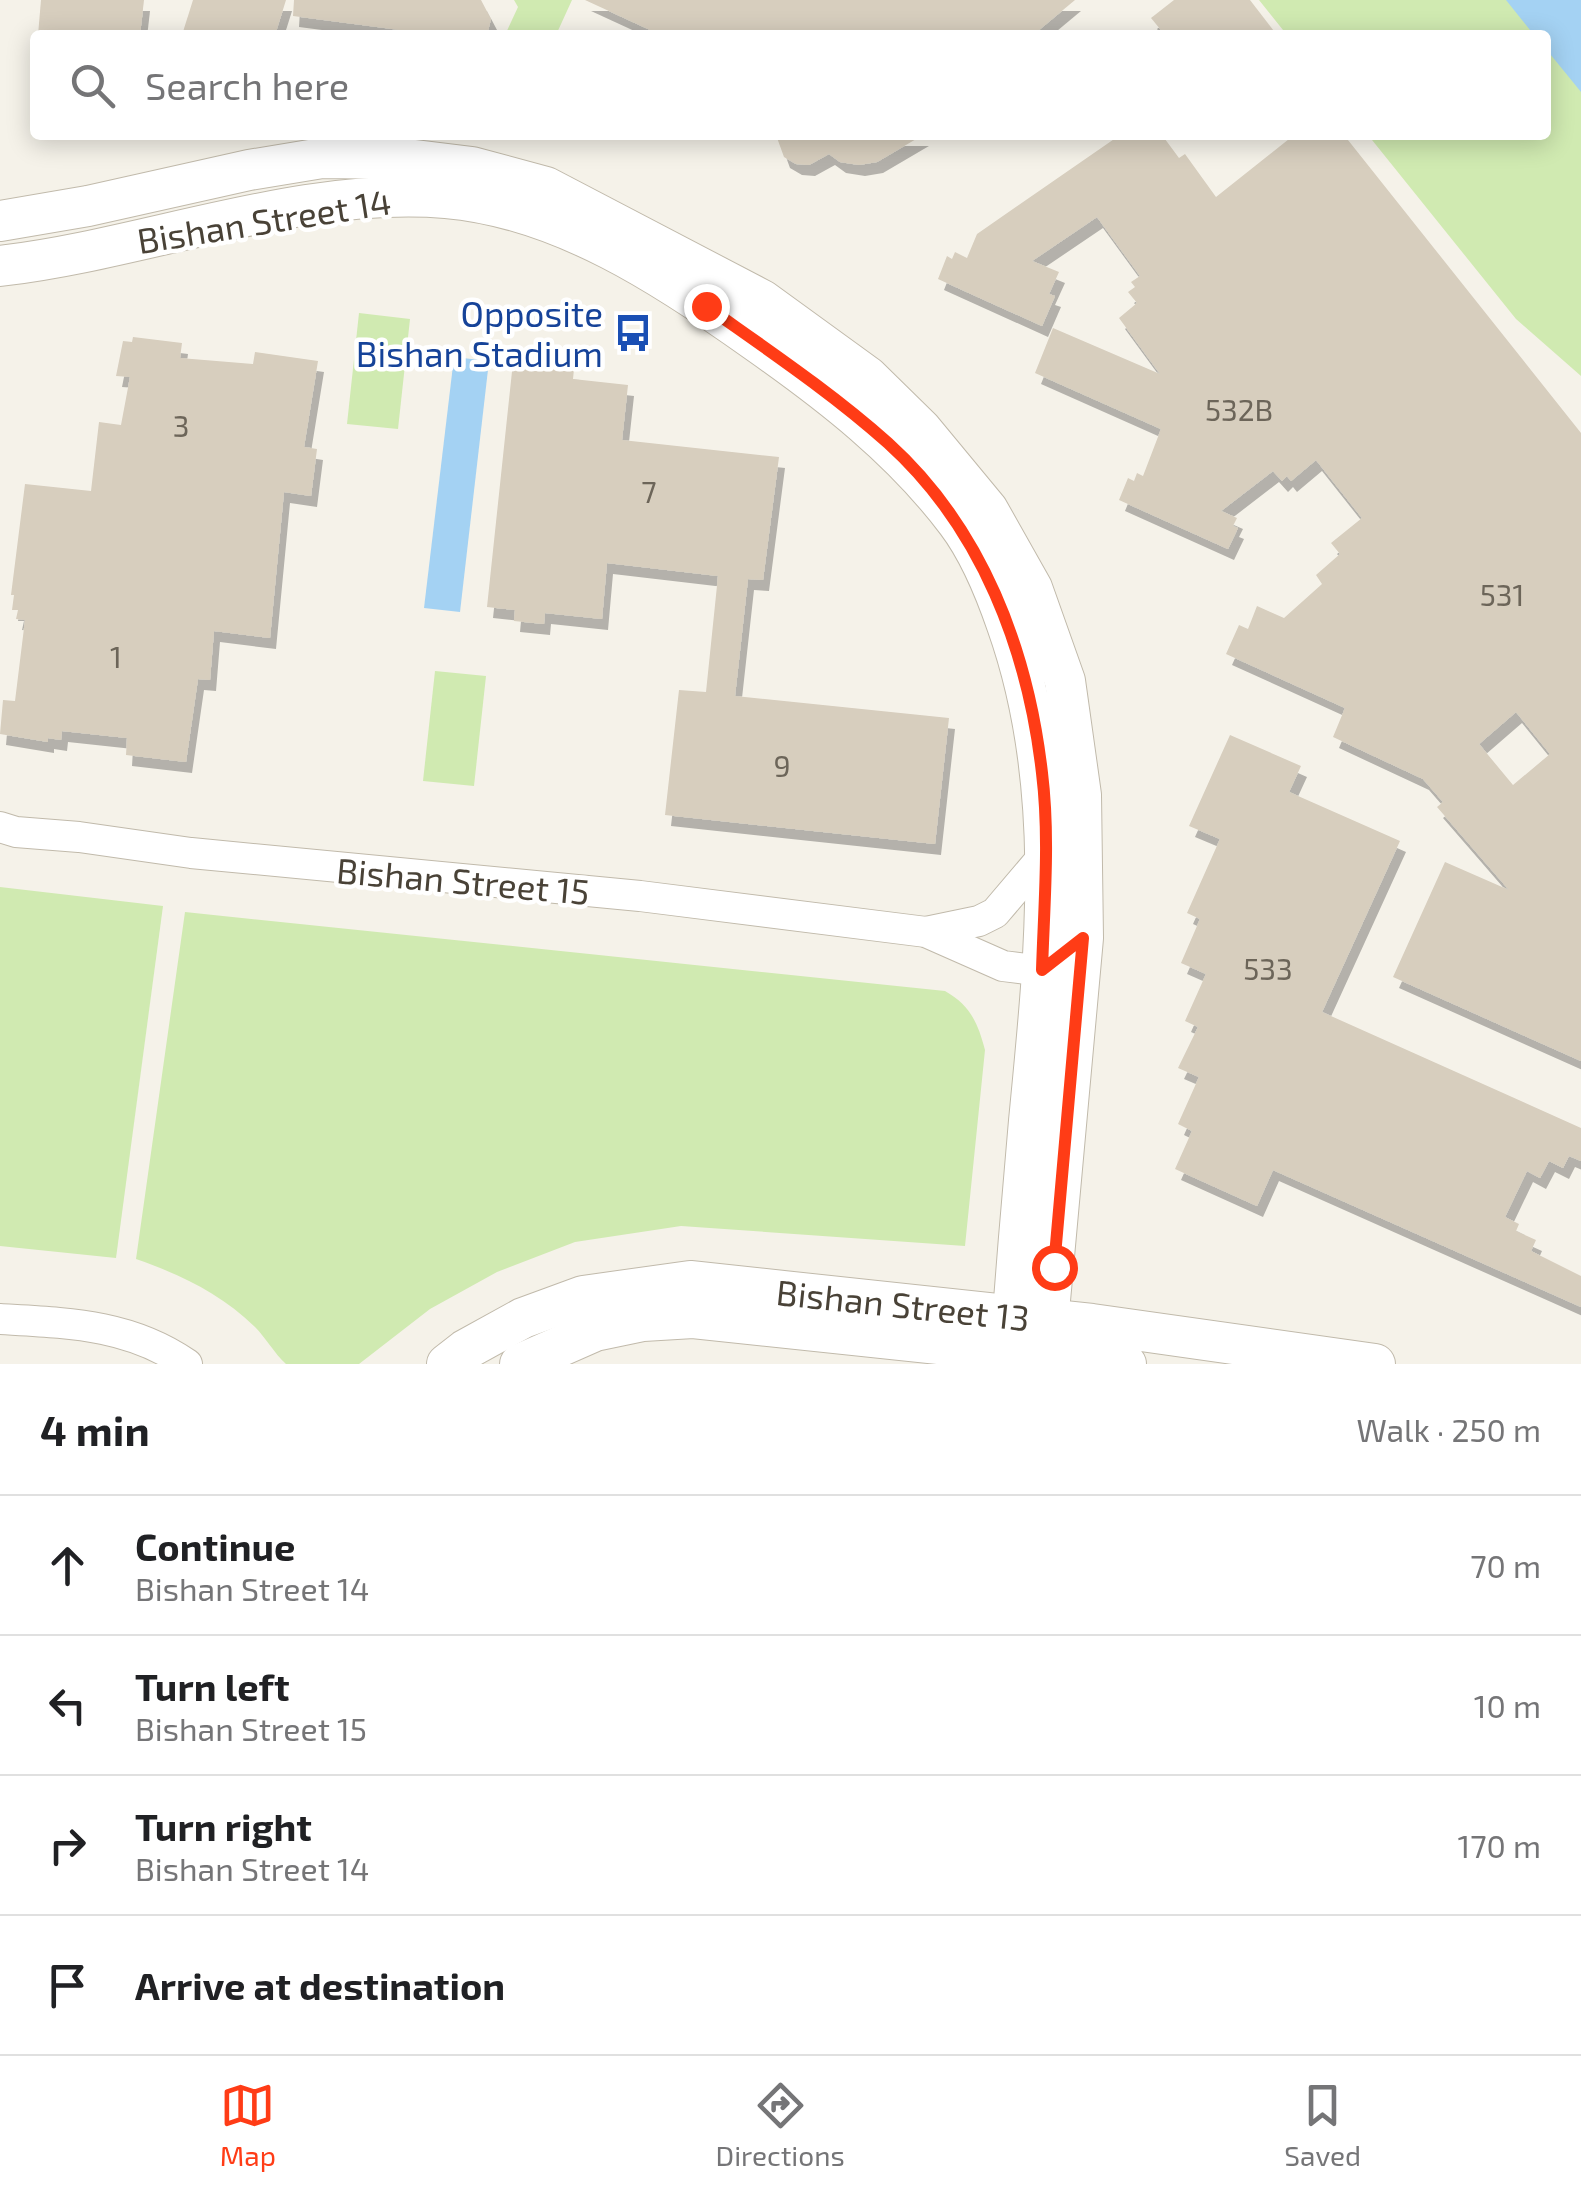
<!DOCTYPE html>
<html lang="en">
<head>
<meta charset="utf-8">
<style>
	:root { --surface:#fff; --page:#f6f6f6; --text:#202124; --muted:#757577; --line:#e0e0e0; --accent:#ff3c16 }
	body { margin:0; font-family:"Exo 2",sans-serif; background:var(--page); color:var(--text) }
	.stop { position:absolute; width:30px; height:30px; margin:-22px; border:8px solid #ff3c16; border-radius:50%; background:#fff }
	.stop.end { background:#ff3c16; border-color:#fff; box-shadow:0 2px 10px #0008 }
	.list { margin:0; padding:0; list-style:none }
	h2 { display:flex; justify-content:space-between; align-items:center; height:130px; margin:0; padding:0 40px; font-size:42px }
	h2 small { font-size:32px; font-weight:400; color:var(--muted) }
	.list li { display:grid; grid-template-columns:65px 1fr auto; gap:30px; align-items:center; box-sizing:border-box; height:140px; padding:0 40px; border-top:2px solid var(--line) }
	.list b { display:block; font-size:38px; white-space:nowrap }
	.list p { margin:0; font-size:32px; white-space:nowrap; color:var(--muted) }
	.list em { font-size:32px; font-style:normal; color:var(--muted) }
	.icon { flex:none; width:55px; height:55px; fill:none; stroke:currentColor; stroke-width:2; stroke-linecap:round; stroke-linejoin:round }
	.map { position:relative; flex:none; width:1581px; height:1364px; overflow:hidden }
	.search { position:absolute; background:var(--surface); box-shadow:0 5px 25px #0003; left:30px; right:30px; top:30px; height:110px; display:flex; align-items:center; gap:25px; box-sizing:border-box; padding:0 35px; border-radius:10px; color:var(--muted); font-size:38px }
	.sheet { height:690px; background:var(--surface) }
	nav { display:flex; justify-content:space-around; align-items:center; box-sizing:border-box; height:140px; border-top:2px solid var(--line); background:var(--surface); font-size:28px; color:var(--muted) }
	nav a { display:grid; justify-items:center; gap:5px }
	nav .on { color:var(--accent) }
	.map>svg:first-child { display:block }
	.green { fill:#d0eab1 }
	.water { fill:#a4d2f3 }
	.building { fill:#d7cebe; fill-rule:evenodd; filter:url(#shadow) }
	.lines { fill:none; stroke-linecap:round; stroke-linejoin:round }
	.minor-casing { stroke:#c1baab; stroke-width:32 }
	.tertiary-casing { stroke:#c1baab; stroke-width:42 }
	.minor { stroke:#fff; stroke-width:30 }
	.tertiary { stroke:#fff; stroke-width:40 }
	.route { stroke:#ff3c16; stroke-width:12 }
	.labels { text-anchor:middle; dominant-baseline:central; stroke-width:9; stroke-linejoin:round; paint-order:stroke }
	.number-label { font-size:30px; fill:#6c6559 }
	.street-label { font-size:35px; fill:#494237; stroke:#fff }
	.transit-label { font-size:35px; fill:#164399; stroke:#fff; text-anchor:end }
</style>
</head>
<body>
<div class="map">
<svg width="1581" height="1364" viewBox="0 0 1581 1364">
	<defs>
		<filter id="shadow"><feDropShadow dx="6" dy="11" stdDeviation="0" flood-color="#0004"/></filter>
	</defs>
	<rect width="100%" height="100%" fill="#f5f2e9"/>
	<g class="green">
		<path d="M514,0H572L556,35H505L518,7Z"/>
		<path d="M1259,0H1544L1581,41V376L1516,319L1368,135H1546V35H1287Z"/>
		<path d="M359,313L410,319L398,429L347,424Z"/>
		<path d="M435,671L486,676L474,786L423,781Z"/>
		<path d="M0,887L163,906L116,1258L0,1246Z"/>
		<path d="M185,912L945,991C970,1005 978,1023 985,1050L965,1246L681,1226L575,1242L497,1272L430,1309L359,1364H286C274,1353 266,1338 255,1327C220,1293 181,1275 136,1259Z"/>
	</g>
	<g class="water">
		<path d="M1506,0H1581V92L1546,49V35H1534Z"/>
		<path d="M454,357L489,361L460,612L424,608Z"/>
	</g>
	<g class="building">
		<path d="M41,0H144L140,35H38Z"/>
		<path d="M193,0H286L275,35H182Z"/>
		<path d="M294,0H481L491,19L487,35H400V30L293,16Z"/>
		<path d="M585,0H1075L1033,35H661Z"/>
		<path d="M1174,0H1250L1277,35H1165L1151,18Z"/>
		<path d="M776,135H923L877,162L859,165L840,162L829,154L809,165L796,164L784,157Z"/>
		<path d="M1120,135H1162L1179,158L1185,154L1216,197L1294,135H1344L1581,433V1061L1393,977L1445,862L1509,890L1437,807L1443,802L1423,779L1333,737L1345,708L1226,654L1239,625L1248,629L1257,606L1284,618L1322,584L1316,575L1340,554L1331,543L1362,518L1316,460L1291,481L1287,476L1282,481L1273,471L1221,511L1237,518L1233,526L1238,528L1228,549L1119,500L1128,478L1134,481L1137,473L1143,476L1161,429L1035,373L1053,328L1160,374L1119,318L1137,303L1128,292L1135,287L1131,282L1140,276L1097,217L1032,261L1059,272L1049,294L1055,296L1042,326L938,279L947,256L952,259L955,252L967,258L977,234ZM1516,712L1550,754L1513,785L1479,744Z"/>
		<path d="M133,337L182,343L180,358L253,364L255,352L318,361L304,447L317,449L311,496L284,492L270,638L214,631L210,680L198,679L186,762L126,755L127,738L62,731L61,740L48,738V742L0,734L3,700L15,701L25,620L16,619L18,610H12L14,595H11L25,484L91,491L99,422L121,425L130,377L116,376L123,341L132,342Z"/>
		<path d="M513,362L574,369L573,379L628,385L622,440L779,457L763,580L748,579L735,696L949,718L935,844L665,815L679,690L706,692L718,576L607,563L602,619L545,613L544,624L514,621L515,610L487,607Z"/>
		<path d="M1230,735L1301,766L1289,792L1400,841L1322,1012L1581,1128V1161L1569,1156L1563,1168L1549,1161L1540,1178L1527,1171L1505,1217L1519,1224L1516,1231L1536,1240L1531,1251L1581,1276V1307L1273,1170L1257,1206L1175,1169L1192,1131L1178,1124L1199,1077L1178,1068L1198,1027L1185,1021L1206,974L1181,963L1200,919L1187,913L1220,839L1189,826Z"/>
	</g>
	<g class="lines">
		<g class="minor-casing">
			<g id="minor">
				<path d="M0,827L16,832L79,837L191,853L640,896L926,932L1003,966L1042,971L1059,958"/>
				<path d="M926,932L979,921L995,913L1046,853"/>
				<path d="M0,1319C68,1323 129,1324 187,1364"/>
			</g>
		</g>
		<g class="tertiary-casing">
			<g id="tertiary">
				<path d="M0,221L88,206L249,170L322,158L407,159L472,167L546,187L762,300L868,377L921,429L988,510L1032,588L1065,681L1081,795L1083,938L1045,1355"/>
				<path d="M0,266C146,249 298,186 446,198C561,208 666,277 757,342C831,394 902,449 957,522C979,551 995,590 1007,625C1064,785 1045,956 1029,1121C1022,1198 1016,1274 1010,1351"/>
				<path d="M447,1364L465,1350L523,1318L583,1296L690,1281L1092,1324L1375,1364"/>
				<path d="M520,1364L595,1331L643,1321L693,1318L1126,1364"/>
			</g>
		</g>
		<use href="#minor" class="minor"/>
		<use href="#tertiary" class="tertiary"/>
	</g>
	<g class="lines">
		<path class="route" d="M706,306C768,350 832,393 888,443C982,528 1028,650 1042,773C1050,838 1044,905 1042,970L1083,938L1054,1267"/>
	</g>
	<defs>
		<g id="bus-bare" transform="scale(3)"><path d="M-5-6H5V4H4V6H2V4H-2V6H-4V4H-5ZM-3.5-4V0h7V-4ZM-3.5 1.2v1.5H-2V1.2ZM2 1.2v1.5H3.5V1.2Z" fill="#1a4fb4" stroke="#fff" stroke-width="2.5" paint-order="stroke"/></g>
	</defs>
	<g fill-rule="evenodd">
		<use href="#bus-bare" x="633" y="333"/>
	</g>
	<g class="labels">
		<g class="number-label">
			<text x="1239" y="409">532B</text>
			<text x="181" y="425">3</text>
			<text x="649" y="491">7</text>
			<text x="1502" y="594">531</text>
			<text x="116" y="656">1</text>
			<text x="782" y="765">9</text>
			<text x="1268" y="968">533</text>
		</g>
		<g class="street-label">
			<text transform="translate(264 220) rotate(-9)">Bishan Street 14</text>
			<text transform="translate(463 880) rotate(5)">Bishan Street 15</text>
			<text transform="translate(903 1304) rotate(6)">Bishan Street 13</text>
		</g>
		<g class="transit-label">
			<text x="603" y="313">Opposite<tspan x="603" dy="40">Bishan Stadium</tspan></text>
		</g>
	</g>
</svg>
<div class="stop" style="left:1054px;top:1267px"></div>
<div class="stop end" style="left:706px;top:306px"></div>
<div class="search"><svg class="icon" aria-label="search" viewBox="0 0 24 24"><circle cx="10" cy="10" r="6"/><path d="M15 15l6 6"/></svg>Search here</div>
</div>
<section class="sheet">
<h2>4 min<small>Walk · 250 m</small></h2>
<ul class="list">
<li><svg class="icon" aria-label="ahead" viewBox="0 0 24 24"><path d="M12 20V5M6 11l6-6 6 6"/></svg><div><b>Continue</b><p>Bishan Street 14</p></div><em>70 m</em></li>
<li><svg class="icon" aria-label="left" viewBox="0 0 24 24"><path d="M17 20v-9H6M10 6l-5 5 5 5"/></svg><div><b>Turn left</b><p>Bishan Street 15</p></div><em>10 m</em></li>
<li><svg class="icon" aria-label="right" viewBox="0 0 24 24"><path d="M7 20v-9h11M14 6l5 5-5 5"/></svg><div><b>Turn right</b><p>Bishan Street 14</p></div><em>170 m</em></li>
<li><svg class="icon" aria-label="arrive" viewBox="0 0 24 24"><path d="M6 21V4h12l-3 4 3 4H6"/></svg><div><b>Arrive at destination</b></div></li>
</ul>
</section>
<nav>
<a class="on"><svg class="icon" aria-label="map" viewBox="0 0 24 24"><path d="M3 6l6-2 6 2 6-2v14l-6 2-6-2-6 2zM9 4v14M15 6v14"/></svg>Map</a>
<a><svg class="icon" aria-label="directions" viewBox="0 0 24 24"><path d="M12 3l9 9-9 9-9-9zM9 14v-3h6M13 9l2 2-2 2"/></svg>Directions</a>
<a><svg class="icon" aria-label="saved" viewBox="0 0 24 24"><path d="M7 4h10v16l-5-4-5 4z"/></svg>Saved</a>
</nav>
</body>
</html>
